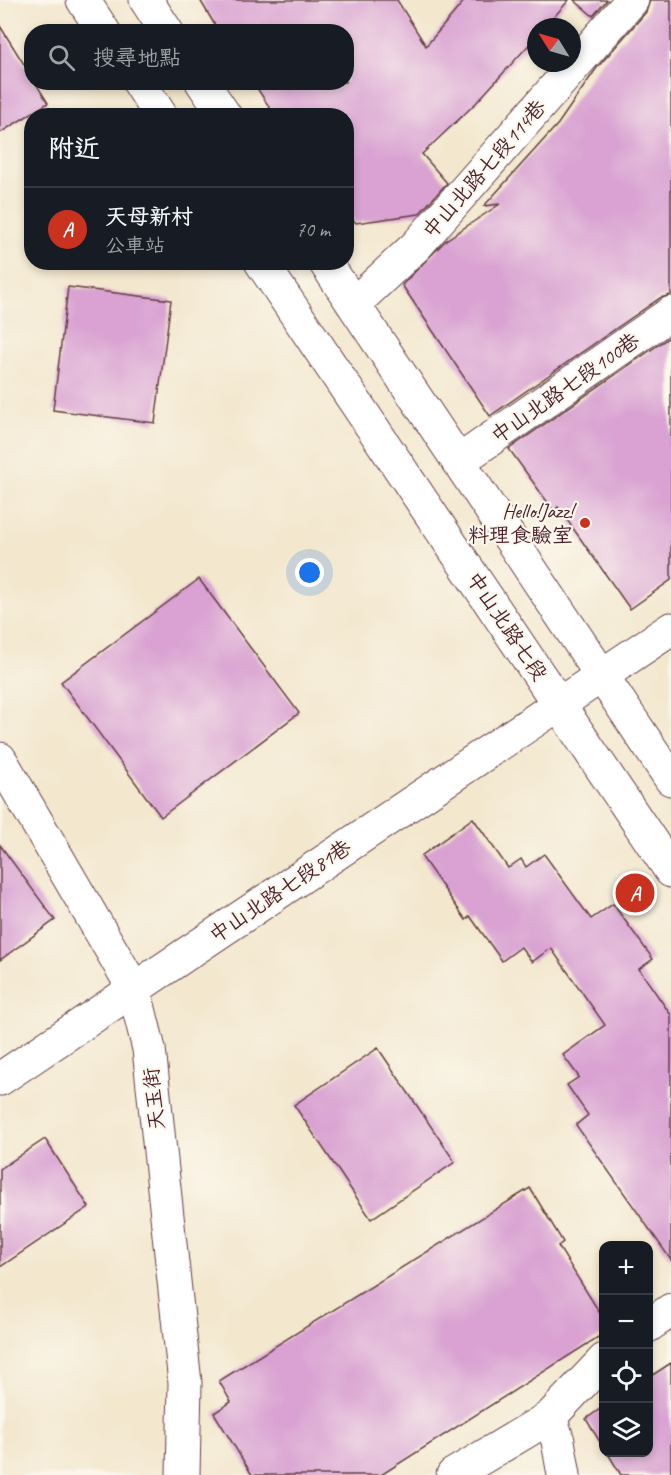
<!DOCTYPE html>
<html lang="zh-TW">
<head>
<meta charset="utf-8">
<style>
	:root { --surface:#171b24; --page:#242831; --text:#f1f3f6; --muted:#9ea1a6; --line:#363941; --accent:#c8321e }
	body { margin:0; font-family:Caveat,"LXGW WenKai TC",sans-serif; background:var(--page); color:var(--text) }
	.controls { position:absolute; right:18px; bottom:18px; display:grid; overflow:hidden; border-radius:12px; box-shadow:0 3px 9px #0003 }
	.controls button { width:54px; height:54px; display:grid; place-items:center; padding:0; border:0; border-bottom:2px solid var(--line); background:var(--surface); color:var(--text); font:30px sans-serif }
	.compass { position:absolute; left:527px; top:18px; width:54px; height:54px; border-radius:50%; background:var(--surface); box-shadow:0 3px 9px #0003; rotate:307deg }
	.you { position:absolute; left:310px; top:573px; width:21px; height:21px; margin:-15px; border:4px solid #fff; border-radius:50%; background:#1a73e8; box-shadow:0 0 0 9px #1a73e833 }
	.badge { display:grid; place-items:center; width:39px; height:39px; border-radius:50%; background:var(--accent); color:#fff; font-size:20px; font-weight:700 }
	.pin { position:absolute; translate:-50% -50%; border:3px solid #fff; box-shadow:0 2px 6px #0006 }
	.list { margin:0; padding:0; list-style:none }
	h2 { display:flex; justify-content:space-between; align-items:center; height:78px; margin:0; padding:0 24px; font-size:26px }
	h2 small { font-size:20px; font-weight:400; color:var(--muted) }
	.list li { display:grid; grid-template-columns:39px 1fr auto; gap:18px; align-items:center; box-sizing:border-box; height:84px; padding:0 24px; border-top:2px solid var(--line) }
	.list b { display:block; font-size:22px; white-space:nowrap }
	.list p { margin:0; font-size:20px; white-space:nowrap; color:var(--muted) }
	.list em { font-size:20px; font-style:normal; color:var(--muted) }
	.icon { flex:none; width:33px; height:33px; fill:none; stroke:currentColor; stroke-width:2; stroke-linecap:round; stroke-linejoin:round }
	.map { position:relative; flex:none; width:671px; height:1475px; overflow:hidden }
	.search { position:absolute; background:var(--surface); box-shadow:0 3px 9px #0003; left:24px; top:24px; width:330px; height:66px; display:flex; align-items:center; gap:15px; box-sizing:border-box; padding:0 21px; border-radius:24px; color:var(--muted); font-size:22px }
	.panel { position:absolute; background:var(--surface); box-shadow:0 3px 9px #0003; left:24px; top:108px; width:330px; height:162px; border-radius:24px }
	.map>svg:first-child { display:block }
	.building { fill:#d9a2d2 }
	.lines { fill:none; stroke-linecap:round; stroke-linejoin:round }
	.minor-casing { stroke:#633d43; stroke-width:35 }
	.major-casing { stroke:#633d43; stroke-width:35 }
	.minor { stroke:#fff; stroke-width:33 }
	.major { stroke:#fff; stroke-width:33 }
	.poi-dot { fill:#c8321e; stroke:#fbf7ec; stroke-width:2 }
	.labels { text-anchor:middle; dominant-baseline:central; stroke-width:4.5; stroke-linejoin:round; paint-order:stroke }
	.street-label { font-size:21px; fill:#4a1f2b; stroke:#fbf7ec }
	.poi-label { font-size:21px; fill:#4a1f2b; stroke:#fbf7ec; text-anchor:end }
</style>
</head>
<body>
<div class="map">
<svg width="671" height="1475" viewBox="0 0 671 1475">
	<rect width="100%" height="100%" fill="#fbf7ec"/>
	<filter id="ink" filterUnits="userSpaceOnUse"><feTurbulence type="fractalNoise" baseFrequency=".0167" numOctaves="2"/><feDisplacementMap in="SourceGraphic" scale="12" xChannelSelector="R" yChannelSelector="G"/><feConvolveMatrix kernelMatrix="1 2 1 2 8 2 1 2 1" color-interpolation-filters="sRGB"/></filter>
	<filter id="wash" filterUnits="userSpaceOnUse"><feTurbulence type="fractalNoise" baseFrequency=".008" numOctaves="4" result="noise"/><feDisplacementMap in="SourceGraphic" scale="24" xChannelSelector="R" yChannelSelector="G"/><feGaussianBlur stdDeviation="1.35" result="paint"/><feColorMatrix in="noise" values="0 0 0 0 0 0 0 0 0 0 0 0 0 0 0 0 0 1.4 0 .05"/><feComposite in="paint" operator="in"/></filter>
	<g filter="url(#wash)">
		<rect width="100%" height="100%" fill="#f3e7ce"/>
		<g id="blocks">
			<g class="building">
				<path d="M200,0H397L426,46L465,0H569L545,27H536V37L476,103L422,154L447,183L419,214L356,223L346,211V116H275L257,88L266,82H346V32H219Z"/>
				<path d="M574,0H607L593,16Z"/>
				<path d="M650,0H671V295L660,298L490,416L402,285L446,240L500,204L484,206L558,124L596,69L646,12Z"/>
				<path d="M0,26L32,77V82H35L48,103L0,133Z"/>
				<path d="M68,287L171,300L155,423L53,410Z"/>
				<path d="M671,336V580L630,609L558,507L554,511L509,449Z"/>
				<path d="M199,579L299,713L161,817L61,682Z"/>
				<path d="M473,818L508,868L521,859L526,867L544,854L591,919L613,904L653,959L639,969L671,1015V1260L576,1125L588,1115L567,1085L579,1077L563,1055L605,1025L551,948L532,962L521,947L502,961L470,916L466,920L421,856Z"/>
				<path d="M0,845L55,920L0,960Z"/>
				<path d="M378,1048L455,1162L371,1219L294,1105Z"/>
				<path d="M45,1139L89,1207L0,1267V1169Z"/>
				<path d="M530,1188L563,1242L558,1246L603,1318V1334L381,1475H252L214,1413L231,1402L219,1381Z"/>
				<path d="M671,1363V1475H621L607,1452H648V1378Z"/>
				<path d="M603,1407V1447L586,1419Z"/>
			</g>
		</g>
	</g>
	<g filter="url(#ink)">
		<use href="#blocks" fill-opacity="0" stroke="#633d43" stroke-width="1.5"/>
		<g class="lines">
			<g class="minor-casing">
				<g id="minor">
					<path d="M354,304L416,246L632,0"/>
					<path d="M458,462L671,313"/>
					<path d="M0,759L134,989L149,1049L185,1383L183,1475"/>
					<path d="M0,1079L671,629"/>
					<path d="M648,1326L671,1310"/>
					<path d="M550,1417L558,1441L564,1475"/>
					<path d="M453,1475L550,1417L604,1360"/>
				</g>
			</g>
			<g class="major-casing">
				<g id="major">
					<path d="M83,0L104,32"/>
					<path d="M146,0L167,32"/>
					<path d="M139,82L161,116"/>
					<path d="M202,82L225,116"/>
					<path d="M261,262L671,871"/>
					<path d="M325,262L671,779"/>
				</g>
			</g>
			<use href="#minor" class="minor"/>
			<use href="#major" class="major"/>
		</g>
	</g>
	<circle class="poi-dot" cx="585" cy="523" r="6"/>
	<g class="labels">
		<g class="street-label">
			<text transform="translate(484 169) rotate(-49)">中山北路七段114巷</text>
			<text transform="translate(565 388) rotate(-35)">中山北路七段100巷</text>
			<text transform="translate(507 626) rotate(56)">中山北路七段</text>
			<text transform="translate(280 891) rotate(-34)">中山北路七段81巷</text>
			<text transform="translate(154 1099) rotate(-96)">天玉街</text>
		</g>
		<g class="poi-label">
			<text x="573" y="511">Hello!Jazz!<tspan x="573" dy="24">料理食驗室</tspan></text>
		</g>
	</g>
</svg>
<div class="controls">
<button>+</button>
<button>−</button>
<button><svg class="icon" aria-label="locate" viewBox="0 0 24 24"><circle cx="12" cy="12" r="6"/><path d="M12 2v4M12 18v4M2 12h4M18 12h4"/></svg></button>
<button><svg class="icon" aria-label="layers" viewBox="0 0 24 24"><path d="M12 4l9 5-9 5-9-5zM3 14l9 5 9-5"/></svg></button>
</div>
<svg class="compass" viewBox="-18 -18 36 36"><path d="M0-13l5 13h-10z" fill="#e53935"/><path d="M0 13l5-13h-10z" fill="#9ea1a6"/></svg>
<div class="you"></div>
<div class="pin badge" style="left:635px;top:893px">A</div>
<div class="search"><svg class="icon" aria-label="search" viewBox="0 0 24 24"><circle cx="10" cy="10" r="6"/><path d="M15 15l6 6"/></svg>搜尋地點</div>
<section class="panel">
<h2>附近<small></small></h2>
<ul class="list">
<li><span class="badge">A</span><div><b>天母新村</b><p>公車站</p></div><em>70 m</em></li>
</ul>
</section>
</div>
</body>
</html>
